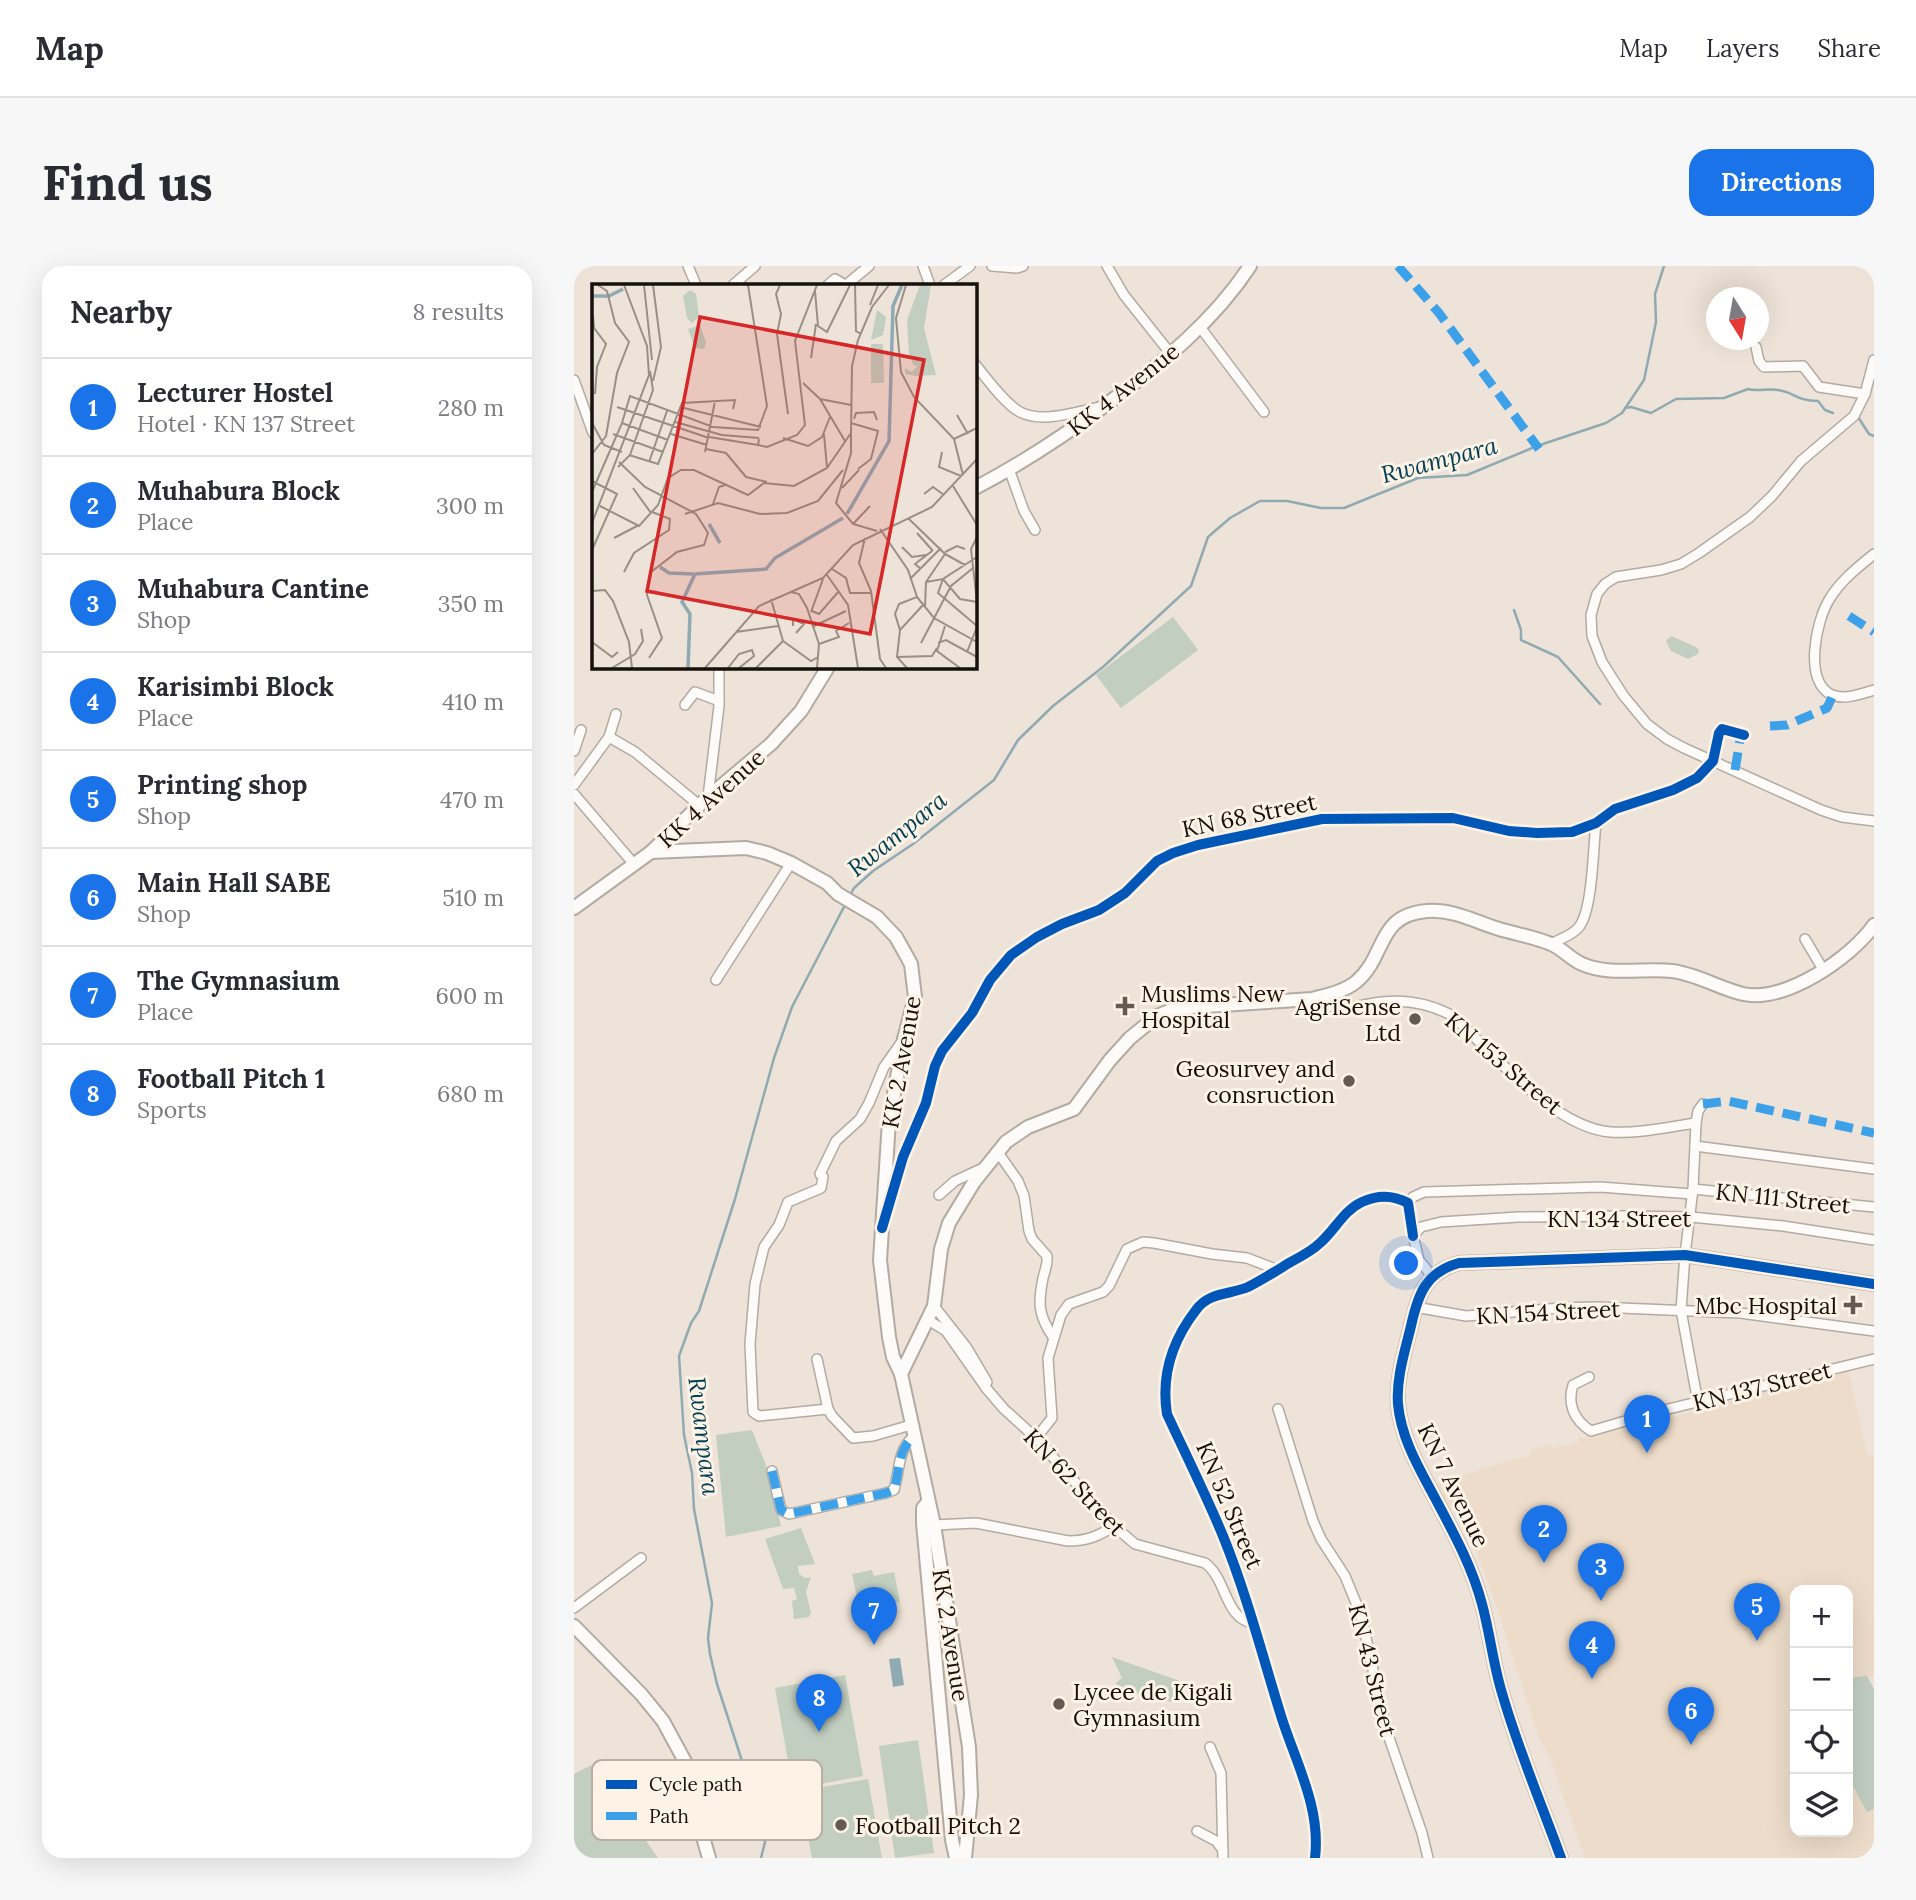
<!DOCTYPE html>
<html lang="en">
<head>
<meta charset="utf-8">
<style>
	:root { --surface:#fff; --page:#f7f7f7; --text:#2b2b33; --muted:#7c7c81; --line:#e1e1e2; --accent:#1a73e8 }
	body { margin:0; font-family:Lora,serif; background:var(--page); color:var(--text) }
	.controls { position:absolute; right:21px; bottom:21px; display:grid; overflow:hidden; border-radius:14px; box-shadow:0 7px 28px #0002 }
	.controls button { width:63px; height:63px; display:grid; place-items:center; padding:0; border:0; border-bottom:2px solid var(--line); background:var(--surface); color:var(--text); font:35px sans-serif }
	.compass { position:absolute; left:1132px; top:21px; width:63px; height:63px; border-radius:50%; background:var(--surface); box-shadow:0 7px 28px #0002; rotate:169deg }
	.you { position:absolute; left:833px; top:998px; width:24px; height:24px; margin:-18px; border:5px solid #fff; border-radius:50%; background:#1a73e8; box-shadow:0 0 0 10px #1a73e833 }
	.badge { display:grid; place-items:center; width:46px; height:46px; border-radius:50%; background:var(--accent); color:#fff; font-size:23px; font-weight:700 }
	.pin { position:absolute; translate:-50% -58px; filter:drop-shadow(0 2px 4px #0008) }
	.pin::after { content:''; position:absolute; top:37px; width:24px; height:21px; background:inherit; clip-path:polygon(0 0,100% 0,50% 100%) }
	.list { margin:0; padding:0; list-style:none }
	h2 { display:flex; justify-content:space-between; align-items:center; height:91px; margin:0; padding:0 28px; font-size:30px }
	h2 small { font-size:23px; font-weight:400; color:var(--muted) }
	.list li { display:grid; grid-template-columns:46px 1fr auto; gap:21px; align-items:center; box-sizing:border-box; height:98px; padding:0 28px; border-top:2px solid var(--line) }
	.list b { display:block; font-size:26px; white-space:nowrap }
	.list p { margin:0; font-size:23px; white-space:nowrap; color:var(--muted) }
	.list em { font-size:23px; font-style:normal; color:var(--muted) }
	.icon { flex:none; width:38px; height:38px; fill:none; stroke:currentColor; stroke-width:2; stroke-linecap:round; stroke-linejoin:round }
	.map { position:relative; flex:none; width:1300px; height:1592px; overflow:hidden; border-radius:21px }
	header { display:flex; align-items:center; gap:42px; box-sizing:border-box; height:98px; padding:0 35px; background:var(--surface); border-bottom:2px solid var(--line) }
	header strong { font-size:33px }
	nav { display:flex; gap:38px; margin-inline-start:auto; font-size:24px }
	.intro { display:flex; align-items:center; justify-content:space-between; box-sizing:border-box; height:168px; padding:0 42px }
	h1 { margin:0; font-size:49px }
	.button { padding:18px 32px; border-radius:21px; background:var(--accent); color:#fff; font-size:24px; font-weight:700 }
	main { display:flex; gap:42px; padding:0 42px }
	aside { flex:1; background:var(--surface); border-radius:21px; box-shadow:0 7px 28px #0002 }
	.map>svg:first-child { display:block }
	.built { fill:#eddcc9; fill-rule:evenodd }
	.green { fill:#c1cec0 }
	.water { fill:#90aab4 }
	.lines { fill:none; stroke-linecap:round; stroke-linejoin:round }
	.stream { stroke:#90aab4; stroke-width:2.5 }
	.street-casing { stroke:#b3aaa2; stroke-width:12 }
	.secondary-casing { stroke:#b3aaa2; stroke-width:16 }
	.street { stroke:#fcfbf9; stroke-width:9 }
	.secondary { stroke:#fcfbf9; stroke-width:12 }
	.quiet { stroke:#3da1e9; stroke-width:9; stroke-dasharray:18 9; stroke-linecap:butt }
	.cycleway-casing { stroke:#fdf2e6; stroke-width:15 }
	.cycleway { stroke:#0057b8; stroke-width:10 }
	.poi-dot { fill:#625a53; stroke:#fdf2e6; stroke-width:2.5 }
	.labels { text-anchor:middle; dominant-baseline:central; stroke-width:6; stroke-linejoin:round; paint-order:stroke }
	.street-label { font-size:23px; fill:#17110b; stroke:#fdf2e6 }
	.poi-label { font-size:23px; fill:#17110b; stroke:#fdf2e6; text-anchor:start }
	.water-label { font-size:24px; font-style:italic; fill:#013f54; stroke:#fdf2e6 }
	.inset-river { fill:none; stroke:#90aab4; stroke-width:3.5 }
	.inset-road { fill:none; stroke:#988f86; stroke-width:2 }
	.view { fill:#d62828; fill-opacity:0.15; stroke:#d62828; stroke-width:3.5 }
	.inset-edge { fill:none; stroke:#17110b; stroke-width:3.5 }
	.key { fill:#fdf2e6; stroke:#b8aea4; stroke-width:2 }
	.key-label { font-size:19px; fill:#17110b }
</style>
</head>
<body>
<header>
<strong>Map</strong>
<nav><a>Map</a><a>Layers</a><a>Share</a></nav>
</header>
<div class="intro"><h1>Find us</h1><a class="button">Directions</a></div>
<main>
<aside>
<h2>Nearby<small>8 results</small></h2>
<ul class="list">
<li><span class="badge">1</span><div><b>Lecturer Hostel</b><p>Hotel · KN 137 Street</p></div><em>280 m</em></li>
<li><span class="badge">2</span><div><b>Muhabura Block</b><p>Place</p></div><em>300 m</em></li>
<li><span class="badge">3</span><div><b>Muhabura Cantine</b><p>Shop</p></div><em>350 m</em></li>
<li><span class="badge">4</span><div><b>Karisimbi Block</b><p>Place</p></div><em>410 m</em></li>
<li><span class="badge">5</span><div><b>Printing shop</b><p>Shop</p></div><em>470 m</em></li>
<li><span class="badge">6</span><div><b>Main Hall SABE</b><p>Shop</p></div><em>510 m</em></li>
<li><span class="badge">7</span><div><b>The Gymnasium</b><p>Place</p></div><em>600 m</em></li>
<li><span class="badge">8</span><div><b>Football Pitch 1</b><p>Sports</p></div><em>680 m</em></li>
</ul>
</aside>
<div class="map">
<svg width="1300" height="1592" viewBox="0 0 1300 1592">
	<rect width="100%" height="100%" fill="#eee3d8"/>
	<path class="built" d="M1274,1102L1293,1188L1300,1190V1411H1293L1300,1423V1592H1011L975,1490L965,1472L925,1348L888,1245L873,1244L860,1218L947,1191L948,1193L956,1190L955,1186L976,1178L978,1182L1004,1176V1172L1007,1171L1011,1173L1063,1159V1156L1098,1148L1100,1151ZM1221,1324H1274V1566H1221Z"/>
	<g class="green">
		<path d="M599,351L624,384L547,442L522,409Z"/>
		<path d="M1097,370L1122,381L1125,384L1124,388L1114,393L1097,385L1092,375Z"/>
		<path d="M178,1164L193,1202L207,1260L152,1271L142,1169Z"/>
		<path d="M227,1262L241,1298L224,1300L225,1308L231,1312L237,1311L232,1326L237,1347L235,1351L220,1353L218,1335L223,1333L220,1322L209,1323L191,1273Z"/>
		<path d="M298,1304L300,1310L320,1306L326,1336L306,1340L304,1336L285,1340L278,1308Z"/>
		<path d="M538,1391L606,1415L609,1429L601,1436C586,1435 572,1426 557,1427L552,1434L542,1417L548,1412Z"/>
		<path d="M271,1409L289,1510L219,1523L201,1422Z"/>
		<path d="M1293,1410L1300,1423V1543L1293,1546L1274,1511V1412Z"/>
		<path d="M344,1474L360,1587L321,1592L305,1480Z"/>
		<path d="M87,1494L97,1528L51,1513L27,1546L24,1565L48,1551L63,1562L84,1592H0V1508L26,1495Z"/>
		<path d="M294,1513L308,1592H238L225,1525Z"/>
	</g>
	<path class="water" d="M326,1392L330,1419L319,1421L315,1393Z"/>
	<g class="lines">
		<g class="stream">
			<path d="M1051,142L1057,141L1077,147L1102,133L1150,132L1174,123C1183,126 1193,122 1204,124C1220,126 1222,135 1244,135L1251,144L1259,147"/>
			<path d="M1284,151L1295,168L1300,170"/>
			<path d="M940,344L947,364V374L984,391L1026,438"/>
			<path d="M275,631L280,622L299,605L339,578L420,514L444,474L479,440L529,401L617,320L634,271L656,252L686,235H713L747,242H770L844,212L893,209L963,180L1032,157L1048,147L1070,114L1082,56L1081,28L1090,0"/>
			<path d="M187,1592L191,1576L190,1543L170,1501L143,1418L136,1388L134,1372L138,1337L120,1243L118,1207L110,1169L105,1090L117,1057L125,1045L161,933L200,792L218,741L272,637"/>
		</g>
		<g class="street-casing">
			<g id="street">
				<path d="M114,0L122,19"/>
				<path d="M349,0L356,19"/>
				<path d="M418,0L443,2L449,0"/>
				<path d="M533,0L550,29L596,87"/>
				<path d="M159,19L181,0"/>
				<path d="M254,19L261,13L271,19"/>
				<path d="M272,19L295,0"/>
				<path d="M370,19L396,0"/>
				<path d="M626,61L690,146"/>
				<path d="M1182,81L1185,95L1190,101L1229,100L1245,121L1291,128"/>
				<path d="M1300,94L1291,128L1280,150L1227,195L1198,230L1176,251L1125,287L1107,298L1087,304L1042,311L1031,318L1023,328L1017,349L1018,370L1028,396L1049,429L1073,458L1093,473L1110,482L1247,544L1268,551L1300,555"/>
				<path d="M401,98C412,112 431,138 446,146C469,158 503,145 527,141"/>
				<path d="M0,114L19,167"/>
				<path d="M435,203L450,245L461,264"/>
				<path d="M1300,288C1283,302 1266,315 1255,334C1242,355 1229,416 1258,429C1272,434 1286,428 1300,424"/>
				<path d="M111,439L121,426L145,435"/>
				<path d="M35,471L61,486L125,539"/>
				<path d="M0,485L7,464"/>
				<path d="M0,519L35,471L42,448"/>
				<path d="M0,528L59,597"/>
				<path d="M134,531L145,440V401"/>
				<path d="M1231,673L1250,705"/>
				<path d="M977,678C986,673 999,669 1005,661C1019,643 1019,581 1022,557"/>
				<path d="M142,714L217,597"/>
				<path d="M738,733C771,750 777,739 808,736C833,733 857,738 879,750C919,787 979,861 1036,866C1064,868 1094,861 1122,857"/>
				<path d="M1121,880L1300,903"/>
				<path d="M423,885L444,915L450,930L455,965L458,973L473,990C474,998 471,1004 469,1012C464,1037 464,1049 479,1071"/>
				<path d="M246,908L262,875L286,853L295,837L310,801L329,774"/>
				<path d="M249,911L247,922L214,936L205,959L190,981L181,1018L176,1078L179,1146L185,1150L254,1143L258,1150L279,1172L299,1170L337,1159"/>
				<path d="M1119,923L1300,941"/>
				<path d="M365,929L381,915L409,902"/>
				<path d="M834,937L839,931L850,926L1026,921L1118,928"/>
				<path d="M313,943L329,891L352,837L361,800L368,785L398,747L416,714L437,689L463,671L488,658L525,644L551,627L583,595L599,587L624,579L748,553L879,552L935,565L963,567L998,566L1022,557L1041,543L1099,524L1123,512L1139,495L1145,467L1148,463L1170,469"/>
				<path d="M858,1010L845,994L839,970L847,961L867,956L944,951L1051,950L1117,951L1209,960L1300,974"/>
				<path d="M360,1040L393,1082L413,1116"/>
				<path d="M841,1041L892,1050L986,1042L1023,1041L1166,1047L1300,1065"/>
				<path d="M354,1054L372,1065L412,1122L430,1143L462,1172L540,1260L561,1278L631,1297C653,1313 650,1351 678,1357"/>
				<path d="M243,1093L254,1143"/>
				<path d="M1015,1111L999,1119C993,1138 1000,1154 1017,1165L1082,1146L1300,1093"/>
				<path d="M1124,1137L1107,1044L1111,989L1119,923L1122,857L1124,845L1129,838"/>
				<path d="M704,1143L739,1255L747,1273L771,1310L787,1349L812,1463L848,1567L854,1592"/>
				<path d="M462,1172L478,1152L474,1092L487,1049L495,1038L529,1026L535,1020L553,983L569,976L580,977L638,988L673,992L704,1004"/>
				<path d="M198,1205L207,1244L215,1248L312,1227L320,1224C326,1204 323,1186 339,1171"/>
				<path d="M360,1259L402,1257L494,1275C513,1275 525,1270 540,1260"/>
				<path d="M0,1342L67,1292"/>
				<path d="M636,1481L647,1507L649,1592"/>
				<path d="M623,1565L642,1575L649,1584"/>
				<path d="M741,1592C747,1543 723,1499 708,1453C689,1392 673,1329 649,1270C632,1229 612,1189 593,1148C587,1110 598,1075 622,1044C635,1026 655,1029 674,1021C688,1014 702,1005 715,997C726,991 738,985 746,977C761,964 770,944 788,936C803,929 819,929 834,937L839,970"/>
			</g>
		</g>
		<g class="secondary-casing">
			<g id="secondary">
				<path d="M401,222C449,197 494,167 537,135C589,96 640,55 676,0"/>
				<path d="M77,586L172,582L193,587L217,597L253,617L264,628L303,651L322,671L337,698L341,731L330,773L315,855L306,994L315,1071L319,1091L327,1108"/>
				<path d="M0,642L77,586L134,531L197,478L227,445L254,401"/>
				<path d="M354,1236L349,1242V1257L378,1574L382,1592"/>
				<path d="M0,1360L67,1428L89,1455L114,1501L123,1550L135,1592"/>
				<path d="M391,1592L397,1529L395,1481L360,1259L327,1108L360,1040L367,983L375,957L400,916L432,876L454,861L500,843L536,794L556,772L583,750L602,742L738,733C753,729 769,726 782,716C813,690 802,649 853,645C879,643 902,656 925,663C942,668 960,671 977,678C988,682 996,693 1008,698C1035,710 1069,702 1098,705C1123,708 1144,722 1169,728C1211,737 1277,692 1300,659"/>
				<path d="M987,1592C967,1537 944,1483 928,1427C919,1398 916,1367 908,1338C898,1300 879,1266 861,1232C845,1202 827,1172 824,1138C822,1112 831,1085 837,1060C844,1028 852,1006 885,997L1111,989L1300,1018"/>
			</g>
		</g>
		<use href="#street" class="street"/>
		<use href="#secondary" class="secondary"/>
		<g class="quiet">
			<path d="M824,0L865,47L965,183"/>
			<path d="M1275,350L1300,366"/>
			<path d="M1196,460L1213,459L1253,442L1259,429"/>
			<path d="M1161,504L1167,468"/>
			<path d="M1129,838L1154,835L1300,867"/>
			<path d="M198,1205L207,1244L215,1248L312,1227L320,1224C326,1204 323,1186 339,1171"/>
		</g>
		<g class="cycleway-casing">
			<g id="cycleway">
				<path d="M308,962L329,891L352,837L361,800L368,785L398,747L416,714L437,689L463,671L488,658L525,644L551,627L583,595L599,587L624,579L748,553L879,552L935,565L963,567L998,566L1022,557L1041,543L1099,524L1123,512L1139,495L1145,467L1148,463L1170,469"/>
				<path d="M741,1592C747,1543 723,1499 708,1453C689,1392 673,1329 649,1270C632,1229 612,1189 593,1148C587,1110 598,1075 622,1044C635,1026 655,1029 674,1021C688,1014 702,1005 715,997C726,991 738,985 746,977C761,964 770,944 788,936C803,929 819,929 834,937L839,970"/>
				<path d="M987,1592C967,1537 944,1483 928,1427C919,1398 916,1367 908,1338C898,1300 879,1266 861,1232C845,1202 827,1172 824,1138C822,1112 831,1085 837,1060C844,1028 852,1006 885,997L1111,989L1300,1018"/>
			</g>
		</g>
		<use href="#cycleway" class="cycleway"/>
	</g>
	<g class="poi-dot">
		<path d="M547.5 729.5h7v7h7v7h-7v7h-7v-7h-7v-7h7z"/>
		<circle cx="841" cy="753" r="7"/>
		<circle cx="775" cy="815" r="7"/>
		<path d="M1275.5 1028.5h7v7h7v7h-7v7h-7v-7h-7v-7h7z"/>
		<circle cx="485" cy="1438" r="7"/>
		<circle cx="267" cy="1559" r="7"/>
	</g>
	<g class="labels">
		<g class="street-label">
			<text transform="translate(549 123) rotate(-38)">KK 4 Avenue</text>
			<text transform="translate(137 532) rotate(-42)">KK 4 Avenue</text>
			<text transform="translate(675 549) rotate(-12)">KN 68 Street</text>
			<text transform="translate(327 796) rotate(-80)">KK 2 Avenue</text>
			<text transform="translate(930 797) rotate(40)">KN 153 Street</text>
			<text transform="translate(1209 932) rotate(6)">KN 111 Street</text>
			<text x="1045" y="952">KN 134 Street</text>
			<text transform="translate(974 1046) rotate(-3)">KN 154 Street</text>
			<text transform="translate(1188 1120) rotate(-14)">KN 137 Street</text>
			<text transform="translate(501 1216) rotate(47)">KN 62 Street</text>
			<text transform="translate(880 1219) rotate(64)">KN 7 Avenue</text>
			<text transform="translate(656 1239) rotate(67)">KN 52 Street</text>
			<text transform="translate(377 1369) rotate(81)">KK 2 Avenue</text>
			<text transform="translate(799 1404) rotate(76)">KN 43 Street</text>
		</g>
		<g class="poi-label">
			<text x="567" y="727">Muslims New<tspan x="567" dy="26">Hospital</tspan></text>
			<text x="827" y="740" text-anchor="end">AgriSense<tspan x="827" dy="26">Ltd</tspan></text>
			<text x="761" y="802" text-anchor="end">Geosurvey and<tspan x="761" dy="26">consruction</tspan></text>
			<text x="1263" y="1039" text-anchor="end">Mbc Hospital</text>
			<text x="499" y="1425">Lycee de Kigali<tspan x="499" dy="26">Gymnasium</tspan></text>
			<text x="281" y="1559">Football Pitch 2</text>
		</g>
		<g class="water-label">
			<text transform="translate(865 194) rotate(-15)">Rwampara</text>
			<text transform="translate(323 568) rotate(-39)">Rwampara</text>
			<text transform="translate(130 1170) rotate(83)">Rwampara</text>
		</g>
	</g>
	<g transform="translate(18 18)">
		<rect width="385" height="385" fill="#eee3d8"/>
		<path d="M328,1H339L332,44L344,91L324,92L313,90V84L320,88L326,81L322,82L317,72L315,36ZM98,6L104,10L107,33L100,39L95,34L91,12ZM285,26L294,33L293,40L291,51L279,56ZM108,41L114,58L112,65L103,64L96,45ZM279,60H291L292,99H279Z" fill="#c1cec0"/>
		<path class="inset-river" d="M0,12H17L31,5M255,230L297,157L301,22L310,1M117,240L128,259M68,283L77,289L101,290M96,384L98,330L90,318L103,290L174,285L183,274L251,234"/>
		<path class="inset-road" d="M52,1L60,76M61,1L69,63L61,97M188,1L184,10L189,30L185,50L196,130M263,1L264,47L269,50M314,1L304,34L309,88L322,113L362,155L371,191M223,7L226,42L235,48L258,1M278,21L286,1M1,32L2,44L14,60L5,83L3,110M219,74L224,40M0,96V133M211,99L228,115L253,157M228,115L259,121M25,123L117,154M88,123L169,143M365,131L376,150M262,135L264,129L282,128L285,136M83,138L130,151L167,154M0,139L12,161L30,168M30,139L38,112L121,143L166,146L175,122L156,1M259,139L286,147L279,175L266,185M259,149V169L244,219L261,240L285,247M21,150L71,168M79,150L115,161M232,150L235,184M117,153L166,161M191,154L216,162L230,153L238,133M167,155L166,161L175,163L205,151L213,141L203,57L225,1M362,155L385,144M114,165L134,169L154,193L175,198M113,168L123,117M350,168L347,183L369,192M0,170L14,152L25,89L37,58L23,39L15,7L6,1M37,171L66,180L90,119L143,116L141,125M27,178L53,203L104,230L116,249L112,261L85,268L59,288L55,311L70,354L57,374M57,178L75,127M26,183L38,171L61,106L58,87M0,197L25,210L0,266M361,202L385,241M41,204L59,229M250,204L267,186M0,208L30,139L76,156M332,210L341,203L352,211M121,220L127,203L133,201M8,222L47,242L66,221L76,194L89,186H102L156,211L172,199L202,202L235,184L259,149L260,82L266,56L280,23L297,1M93,230L126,219L168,230L195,229L226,217L251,186M316,234L353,270L334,298L333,323M0,239L57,91L55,62L32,1M261,240L278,222M288,245L316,286L325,313L307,320L303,330L308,346L305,373L315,384M325,249L341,267M385,253L379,265L385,318M22,254L45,242M273,254L267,279L279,307L288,375L294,384M310,263L320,273L334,271M353,268L365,262L373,265M353,270L373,281M385,273L351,295L346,309L385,342M240,285L254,294L258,309H280M329,285L323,280L340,267M32,288L42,269L77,246L78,235L60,228M235,291L256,321L266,384M318,295L349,264M334,298L351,295L368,315L385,318M0,307L13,306L21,317L37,358L40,384M199,308L207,310L215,324L227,360L225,384M325,313L342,334L385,358M179,315L191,357L219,377L226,373M220,327L227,330L247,307M219,328L231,295M201,342V335L212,340L204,349M353,342L345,367L368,384M220,343L254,327M308,346L331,321M144,348L186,342M0,358L20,373L26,368M329,359L359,302L381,284M346,359L354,356L385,373M227,360L247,353L244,347L257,339M375,368L385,343M305,373L340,372L345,364M20,384L43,370L51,357L49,345M113,384L167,322L231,294L261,261L340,223L385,175M136,384L147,370L160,366L162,372L147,384M164,384L191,357"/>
		<path class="view" d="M108,33L332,76L278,350L55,307Z"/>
		<rect width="385" height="385" class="inset-edge"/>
	</g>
	<rect x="18" y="1494" width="230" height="80" rx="10" class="key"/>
	<rect x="32" y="1514" width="31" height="9" fill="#0057b8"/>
	<rect x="32" y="1546" width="31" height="8" fill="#3da1e9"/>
	<g class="key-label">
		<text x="75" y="1525">Cycle path</text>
		<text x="75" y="1557">Path</text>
	</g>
</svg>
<div class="controls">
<button>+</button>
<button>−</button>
<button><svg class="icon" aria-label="locate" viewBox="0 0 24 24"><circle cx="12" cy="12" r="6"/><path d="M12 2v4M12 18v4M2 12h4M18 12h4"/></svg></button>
<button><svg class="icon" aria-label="layers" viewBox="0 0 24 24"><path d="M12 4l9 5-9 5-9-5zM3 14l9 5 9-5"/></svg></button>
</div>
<svg class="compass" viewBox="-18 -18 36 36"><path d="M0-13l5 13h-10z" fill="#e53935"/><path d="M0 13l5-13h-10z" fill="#7c7c81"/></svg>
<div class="you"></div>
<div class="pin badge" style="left:1073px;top:1187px">1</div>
<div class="pin badge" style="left:970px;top:1297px">2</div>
<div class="pin badge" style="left:1027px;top:1335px">3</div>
<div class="pin badge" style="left:1018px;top:1413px">4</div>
<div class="pin badge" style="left:1183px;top:1375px">5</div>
<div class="pin badge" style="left:1117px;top:1479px">6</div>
<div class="pin badge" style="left:300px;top:1379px">7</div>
<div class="pin badge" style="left:245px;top:1466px">8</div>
</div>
</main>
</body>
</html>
